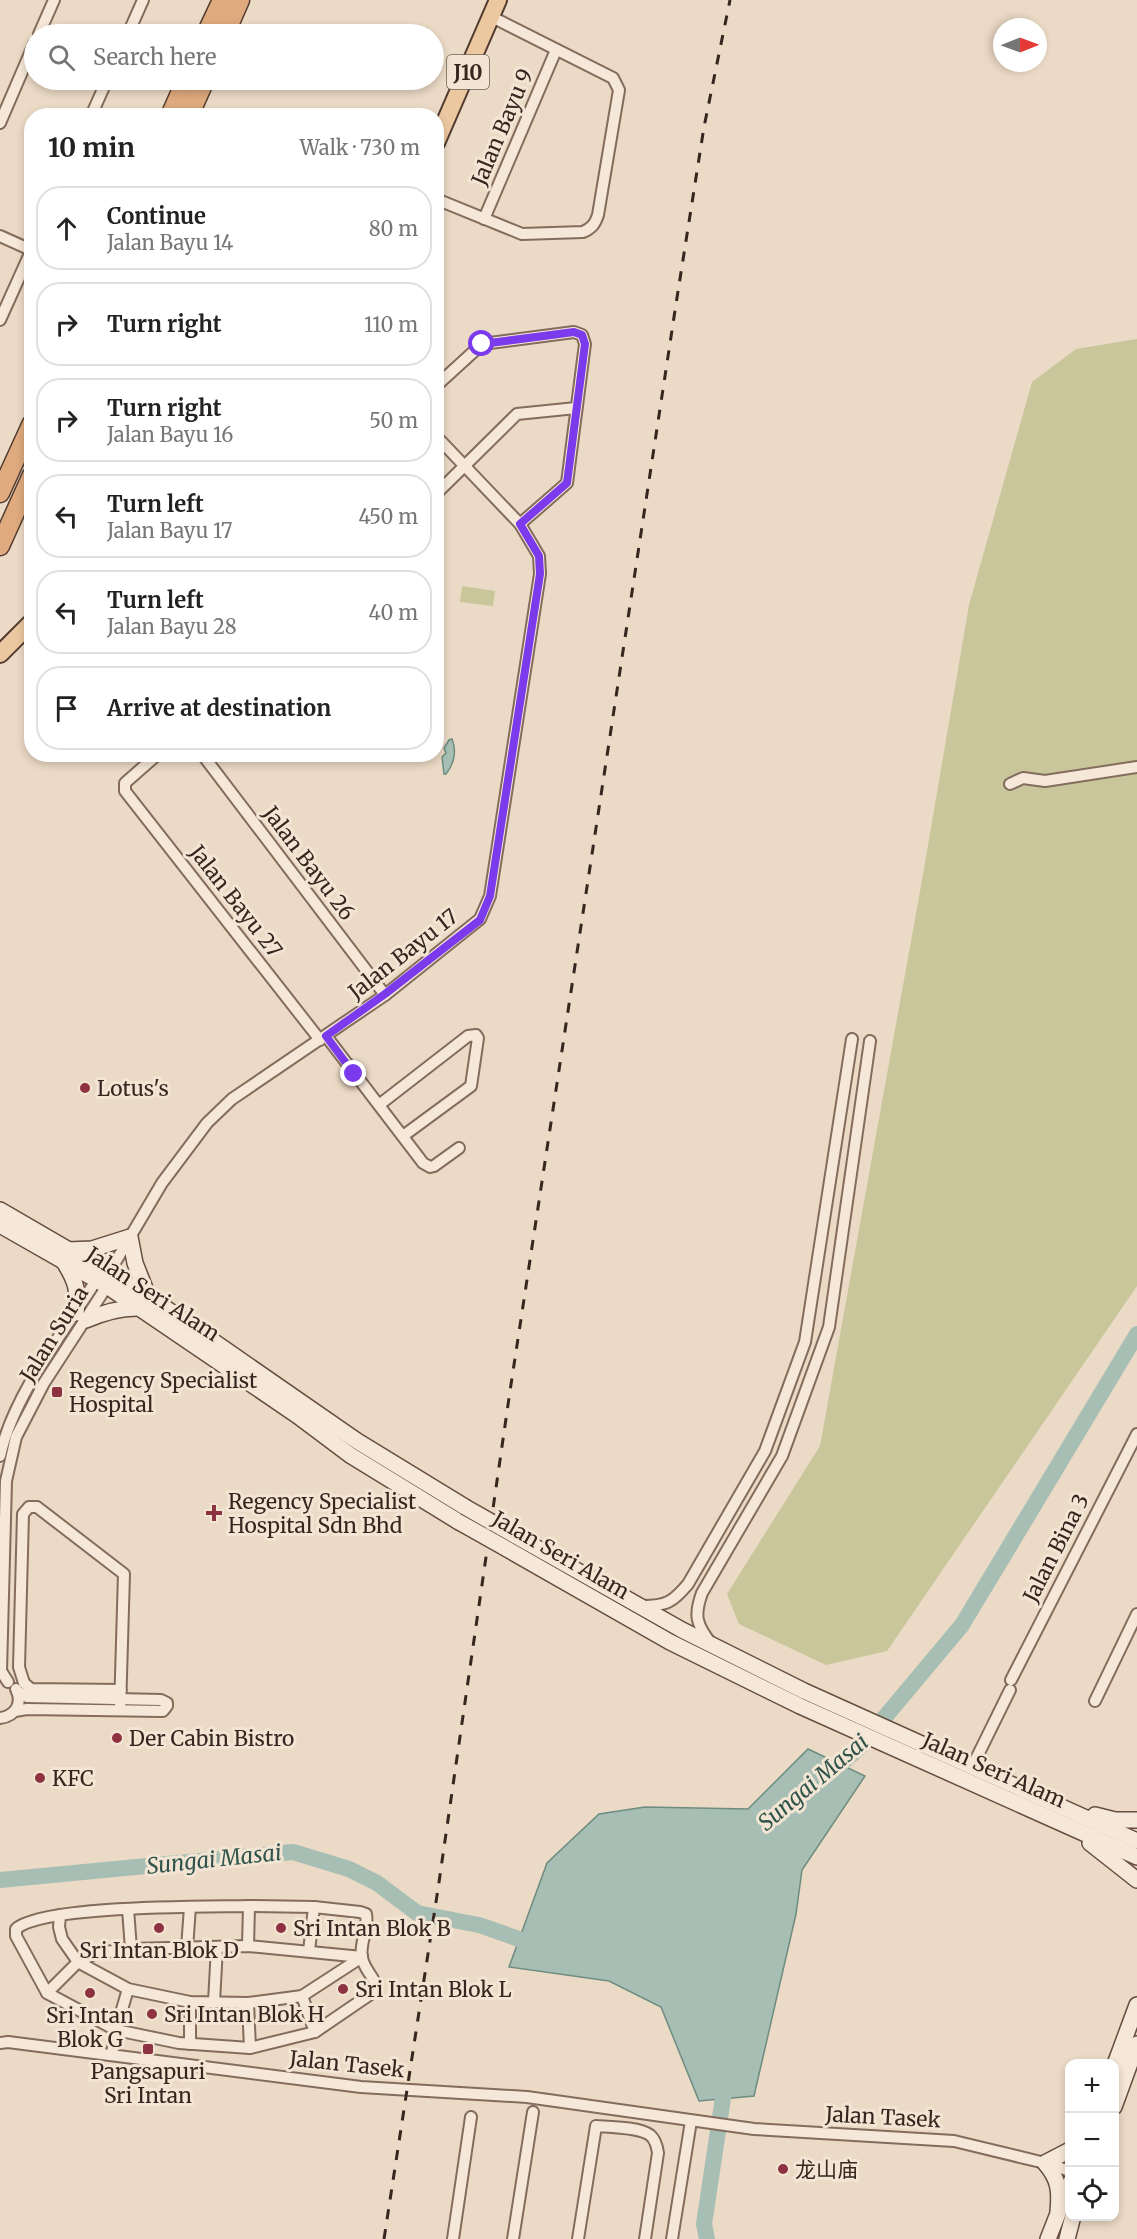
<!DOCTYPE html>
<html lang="en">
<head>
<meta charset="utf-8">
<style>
	:root { --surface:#fff; --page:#f6f6f6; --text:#222; --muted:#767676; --line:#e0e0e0 }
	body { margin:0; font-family:Merriweather,"Noto Sans SC",serif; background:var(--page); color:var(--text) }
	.controls { position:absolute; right:18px; bottom:18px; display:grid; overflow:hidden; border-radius:12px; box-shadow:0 3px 9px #0003 }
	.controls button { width:54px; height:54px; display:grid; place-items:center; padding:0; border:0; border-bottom:2px solid var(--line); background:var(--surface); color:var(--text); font:30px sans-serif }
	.compass { position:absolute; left:993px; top:18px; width:54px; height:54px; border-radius:50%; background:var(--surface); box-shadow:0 3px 9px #0003; rotate:89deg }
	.stop { position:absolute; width:18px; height:18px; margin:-14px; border:4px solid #7c3aed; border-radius:50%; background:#fff }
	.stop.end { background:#7c3aed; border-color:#fff; box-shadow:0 2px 6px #0008 }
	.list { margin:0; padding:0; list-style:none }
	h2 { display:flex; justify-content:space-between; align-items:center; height:78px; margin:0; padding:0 24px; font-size:26px }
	h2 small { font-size:20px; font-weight:400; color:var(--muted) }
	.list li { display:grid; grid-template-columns:39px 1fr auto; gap:18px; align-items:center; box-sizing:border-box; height:84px; margin:0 12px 12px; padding:0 12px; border:2px solid var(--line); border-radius:24px }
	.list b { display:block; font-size:22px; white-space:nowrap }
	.list p { margin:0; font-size:20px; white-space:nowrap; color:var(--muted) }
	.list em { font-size:20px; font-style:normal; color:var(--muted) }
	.icon { flex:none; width:33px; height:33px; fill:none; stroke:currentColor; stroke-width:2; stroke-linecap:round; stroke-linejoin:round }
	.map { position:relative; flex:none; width:1137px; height:2239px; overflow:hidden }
	.search { position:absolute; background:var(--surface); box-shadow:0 3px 9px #0003; left:24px; top:24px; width:420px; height:66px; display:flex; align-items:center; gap:15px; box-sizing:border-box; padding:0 21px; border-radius:33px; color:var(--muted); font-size:22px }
	.panel { position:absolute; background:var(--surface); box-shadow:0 3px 9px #0003; left:24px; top:108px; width:420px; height:654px; border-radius:24px }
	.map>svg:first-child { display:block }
	.green { fill:#c8c69a }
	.water { fill:#a6beb4; stroke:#6e8c80; stroke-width:1.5 }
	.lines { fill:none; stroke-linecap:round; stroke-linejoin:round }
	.river { stroke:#a6beb4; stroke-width:16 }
	.minor-casing { stroke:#846c5d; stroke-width:14 }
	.secondary-casing { stroke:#664d40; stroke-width:18 }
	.primary-casing { stroke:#523b30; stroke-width:20 }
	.trunk-casing { stroke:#523b30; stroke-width:21 }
	.minor { stroke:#f6e8d8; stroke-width:10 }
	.secondary { stroke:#f6e8d8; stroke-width:15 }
	.primary { stroke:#ebc8a0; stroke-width:16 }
	.trunk { stroke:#dfaa7e; stroke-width:18 }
	.rail { stroke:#35271f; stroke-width:3; stroke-dasharray:10 10; stroke-linecap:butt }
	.secondary-bridge-casing { stroke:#664d40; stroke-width:18; stroke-linecap:butt }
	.secondary-bridge { stroke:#f6e8d8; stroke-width:15 }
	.route { stroke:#7c3aed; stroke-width:8 }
	.poi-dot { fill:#8e3140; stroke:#f3e5d4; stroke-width:2 }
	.labels { text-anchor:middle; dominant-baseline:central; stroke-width:6; stroke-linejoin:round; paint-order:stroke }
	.shield { fill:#f3e5d4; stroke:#6e6055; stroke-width:1.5 }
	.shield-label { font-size:20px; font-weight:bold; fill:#35271f }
	.street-label { font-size:21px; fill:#35271f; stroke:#f3e5d4 }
	.poi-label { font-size:21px; fill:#35271f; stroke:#f3e5d4; text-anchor:start }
	.water-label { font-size:22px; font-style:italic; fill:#30544c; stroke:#f3e5d4 }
</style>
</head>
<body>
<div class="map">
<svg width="1137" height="2239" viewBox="0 0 1137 2239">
	<rect width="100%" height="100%" fill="#ebdac5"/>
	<g class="green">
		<path d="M1137,339V1286L887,1651L826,1665L739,1624L727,1594L820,1446L924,869L969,605L1032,382L1076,349Z"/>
		<path d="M462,586L495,591L493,606L460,602Z"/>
	</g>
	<g class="water">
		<path d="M452,739C457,751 454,764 446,774H444L442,757L446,753L444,748L449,740Z"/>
		<path d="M808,1749L865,1776L802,1870L796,1914L754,2096L699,2101L661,2007L609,1981L509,1967L547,1863L599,1814L645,1807L748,1809Z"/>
	</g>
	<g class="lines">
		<g class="river">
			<path d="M825,1778L859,1748L962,1625L1137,1334"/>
			<path d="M0,1880L293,1852L349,1869L377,1883L417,1913L479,1925L539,1946"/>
			<path d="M707,2239L704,2224L726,2078"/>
		</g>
		<g class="minor-casing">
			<g id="minor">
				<path d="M39,34L54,0"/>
				<path d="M128,34L143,0"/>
				<path d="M91,116L107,80"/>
				<path d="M0,123L34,44"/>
				<path d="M436,199L522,234L583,232C592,228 595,224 598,215L619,90L613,78L492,17"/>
				<path d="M484,219L556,50"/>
				<path d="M0,236L31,250"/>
				<path d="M0,320L32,249"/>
				<path d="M436,386L482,344L574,332L582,335L585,344L567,483L520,524"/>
				<path d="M436,494L517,414L576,408"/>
				<path d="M158,754L125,783V791L320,1040"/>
				<path d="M202,754L385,995"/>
				<path d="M1010,784L1023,778L1045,781L1137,767"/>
				<path d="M326,1036L423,1163L430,1167L434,1166L459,1148"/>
				<path d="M379,1105L468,1036L476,1035L478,1038L471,1086L403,1136"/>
				<path d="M0,1456C13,1395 65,1330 99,1276"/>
				<path d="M643,1606C666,1606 673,1602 688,1584L765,1451L805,1342L852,1039"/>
				<path d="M710,1642C696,1624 694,1615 702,1593L782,1456L829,1327L870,1041"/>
				<path d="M1011,1680L1137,1434"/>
				<path d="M8,1682L1,1671L6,1481L16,1437L44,1383L107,1286L112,1276L113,1266L162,1183L207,1123L232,1099L385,995L480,919L490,896L540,574L539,556L520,524L436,436"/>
				<path d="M1095,1701L1137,1614"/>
				<path d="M120,1710L124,1574L37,1507H29L23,1514L19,1667L24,1683L31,1689L121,1690"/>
				<path d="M15,1711L27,1709L163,1711L167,1706V1703L161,1700L27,1697L17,1691"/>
				<path d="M0,1718C16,1716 23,1703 16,1689"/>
				<path d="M973,1765L1010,1690"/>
				<path d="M249,1906L314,1907L360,1912L366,1914C369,1929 359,1944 362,1957C363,1968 374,1977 377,1987L375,1991L315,2032L250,2048L179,2043L116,2030L47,1993L16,1936V1929C43,1905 206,1907 249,1906Z"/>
				<path d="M128,1909L131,1949"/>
				<path d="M60,1915L59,1927L62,1939L78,1962L128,1989L190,2002L248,2003L302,1996L362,1957"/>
				<path d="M248,1946L249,1906"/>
				<path d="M187,1948L190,1907"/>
				<path d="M309,1951L314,1907"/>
				<path d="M47,1993L78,1962L96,1953L131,1949L248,1946L362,1957"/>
				<path d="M302,1996L315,2032"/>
				<path d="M190,2002V2044"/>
				<path d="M214,2002L217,1947"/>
				<path d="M248,2003L250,2048"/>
				<path d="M0,2043L8,2042L361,2087L527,2097L754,2129L954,2141L1045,2163L1070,2171"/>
				<path d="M112,2054L116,2030L128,1989"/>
				<path d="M453,2239L471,2117"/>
				<path d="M513,2239L533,2112"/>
				<path d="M578,2239L596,2126C609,2127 639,2127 650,2135C655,2139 657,2146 658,2153L645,2239"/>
				<path d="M672,2239L691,2121"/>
			</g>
		</g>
		<g class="secondary-casing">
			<g id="secondary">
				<path d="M0,1210L148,1296L357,1441L465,1507"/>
				<path d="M0,1225L107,1286L298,1416L350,1455L459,1522"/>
				<path d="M68,1250L92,1249L130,1237L135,1263L148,1296"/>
				<path d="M64,1262C76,1281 79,1291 76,1313"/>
				<path d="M86,1320C104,1312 121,1307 141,1308"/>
				<path d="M514,1535L682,1630L804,1691L1137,1841"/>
				<path d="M507,1549L670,1642L800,1706L1137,1857"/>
				<path d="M1095,1815L1115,1820H1137"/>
				<path d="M1090,1843L1137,1880"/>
				<path d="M1114,2067L1137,2005"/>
				<path d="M1114,2107L1137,2044"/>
				<path d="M1058,2211C1060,2191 1059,2179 1045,2163L1070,2150"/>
				<path d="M1048,2239L1070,2183"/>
				<path d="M1067,2239L1073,2216"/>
			</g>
		</g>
		<g class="primary-casing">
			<g id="primary">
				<path d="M436,143L498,0"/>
				<path d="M0,654L32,622"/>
			</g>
		</g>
		<g class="trunk-casing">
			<g id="trunk">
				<path d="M206,34L222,0"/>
				<path d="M225,34L240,0"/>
				<path d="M170,116L186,80"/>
				<path d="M189,116L205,80"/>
				<path d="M0,493L32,423"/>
				<path d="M0,546L32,475"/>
			</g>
		</g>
		<use href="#minor" class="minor"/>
		<use href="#secondary" class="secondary"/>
		<use href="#primary" class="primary"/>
		<use href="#trunk" class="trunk"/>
		<path class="rail" d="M384,2239L438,1889L510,1391L676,304L704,127L730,0"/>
		<g class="secondary-bridge-casing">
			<g id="secondary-bridge">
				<path d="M465,1507L514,1535"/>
				<path d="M459,1522L507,1549"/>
			</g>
		</g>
		<use href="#secondary-bridge" class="secondary-bridge"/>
	</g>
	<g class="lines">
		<path class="route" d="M354,1074L326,1036L385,994L480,920L490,896L540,574L539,556L520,524L567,483L585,344L582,335L574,332L482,344"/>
	</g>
	<g class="poi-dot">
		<circle cx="85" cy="1088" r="6"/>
		<rect x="51" y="1386" width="12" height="12" rx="3"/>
		<path d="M211 1504h6v6h6v6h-6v6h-6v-6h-6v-6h6z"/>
		<circle cx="117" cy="1738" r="6"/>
		<circle cx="40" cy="1778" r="6"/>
		<circle cx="159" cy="1928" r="6"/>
		<circle cx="281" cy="1928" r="6"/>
		<circle cx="343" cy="1989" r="6"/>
		<circle cx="90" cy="1993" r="6"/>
		<circle cx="152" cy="2014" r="6"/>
		<rect x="142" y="2043" width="12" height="12" rx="3"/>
		<circle cx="783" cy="2169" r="6"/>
	</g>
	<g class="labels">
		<rect class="shield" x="447" y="55" width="42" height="34" rx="4.5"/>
		<g class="shield-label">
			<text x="468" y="72">J10</text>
		</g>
		<g class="street-label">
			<text transform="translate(502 127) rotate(-67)">Jalan Bayu 9</text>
			<text transform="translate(309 863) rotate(53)">Jalan Bayu 26</text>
			<text transform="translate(236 901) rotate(52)">Jalan Bayu 27</text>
			<text transform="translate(403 954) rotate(-38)">Jalan Bayu 17</text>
			<text transform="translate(153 1294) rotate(33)">Jalan Seri Alam</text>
			<text transform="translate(54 1334) rotate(-58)">Jalan Suria</text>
			<text transform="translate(1056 1548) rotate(-63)">Jalan Bina 3</text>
			<text transform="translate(561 1555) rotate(30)">Jalan Seri Alam</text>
			<text transform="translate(994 1770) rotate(24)">Jalan Seri Alam</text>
			<text transform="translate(347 2064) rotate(6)">Jalan Tasek</text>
			<text transform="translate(883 2117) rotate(3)">Jalan Tasek</text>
		</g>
		<g class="poi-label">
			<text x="97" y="1088">Lotus's</text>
			<text x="69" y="1380">Regency Specialist<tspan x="69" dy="24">Hospital</tspan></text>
			<text x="228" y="1501">Regency Specialist<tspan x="228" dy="24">Hospital Sdn Bhd</tspan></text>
			<text x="129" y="1738">Der Cabin Bistro</text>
			<text x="52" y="1778">KFC</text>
			<text x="293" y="1928">Sri Intan Blok B</text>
			<text x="159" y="1950" text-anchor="middle">Sri Intan Blok D</text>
			<text x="355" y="1989">Sri Intan Blok L</text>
			<text x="164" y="2014">Sri Intan Blok H</text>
			<text x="90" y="2015" text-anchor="middle">Sri Intan<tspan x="90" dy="24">Blok G</tspan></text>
			<text x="148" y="2071" text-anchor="middle">Pangsapuri<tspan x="148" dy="24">Sri Intan</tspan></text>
			<text x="795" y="2169">龙山庙</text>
		</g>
		<g class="water-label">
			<text transform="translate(813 1782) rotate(-40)">Sungai Masai</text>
			<text transform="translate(214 1859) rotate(-6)">Sungai Masai</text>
		</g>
	</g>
</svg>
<div class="controls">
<button>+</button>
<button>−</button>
<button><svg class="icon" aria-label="locate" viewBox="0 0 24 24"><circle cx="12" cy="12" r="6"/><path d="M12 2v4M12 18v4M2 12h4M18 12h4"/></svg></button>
</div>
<svg class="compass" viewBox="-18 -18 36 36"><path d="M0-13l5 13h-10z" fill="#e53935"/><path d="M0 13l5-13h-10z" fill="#767676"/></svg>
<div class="stop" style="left:482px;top:344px"></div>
<div class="stop end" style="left:354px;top:1074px"></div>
<div class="search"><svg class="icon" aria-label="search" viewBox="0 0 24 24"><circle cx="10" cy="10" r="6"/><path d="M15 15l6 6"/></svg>Search here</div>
<section class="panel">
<h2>10 min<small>Walk · 730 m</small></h2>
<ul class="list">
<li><svg class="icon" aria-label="ahead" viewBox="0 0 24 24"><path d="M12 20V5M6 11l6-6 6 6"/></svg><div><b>Continue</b><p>Jalan Bayu 14</p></div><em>80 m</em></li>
<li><svg class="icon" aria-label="right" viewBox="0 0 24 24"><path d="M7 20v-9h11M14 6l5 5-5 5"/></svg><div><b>Turn right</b></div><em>110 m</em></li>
<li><svg class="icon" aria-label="right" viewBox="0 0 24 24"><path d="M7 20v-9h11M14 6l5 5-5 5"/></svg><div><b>Turn right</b><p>Jalan Bayu 16</p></div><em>50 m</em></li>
<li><svg class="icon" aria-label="left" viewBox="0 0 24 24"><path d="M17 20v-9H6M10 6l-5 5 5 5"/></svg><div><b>Turn left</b><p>Jalan Bayu 17</p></div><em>450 m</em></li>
<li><svg class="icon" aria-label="left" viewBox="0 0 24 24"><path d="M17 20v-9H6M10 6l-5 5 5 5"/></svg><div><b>Turn left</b><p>Jalan Bayu 28</p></div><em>40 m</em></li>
<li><svg class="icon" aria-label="arrive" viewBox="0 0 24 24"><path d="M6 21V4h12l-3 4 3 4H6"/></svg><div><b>Arrive at destination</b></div></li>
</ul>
</section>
</div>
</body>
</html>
